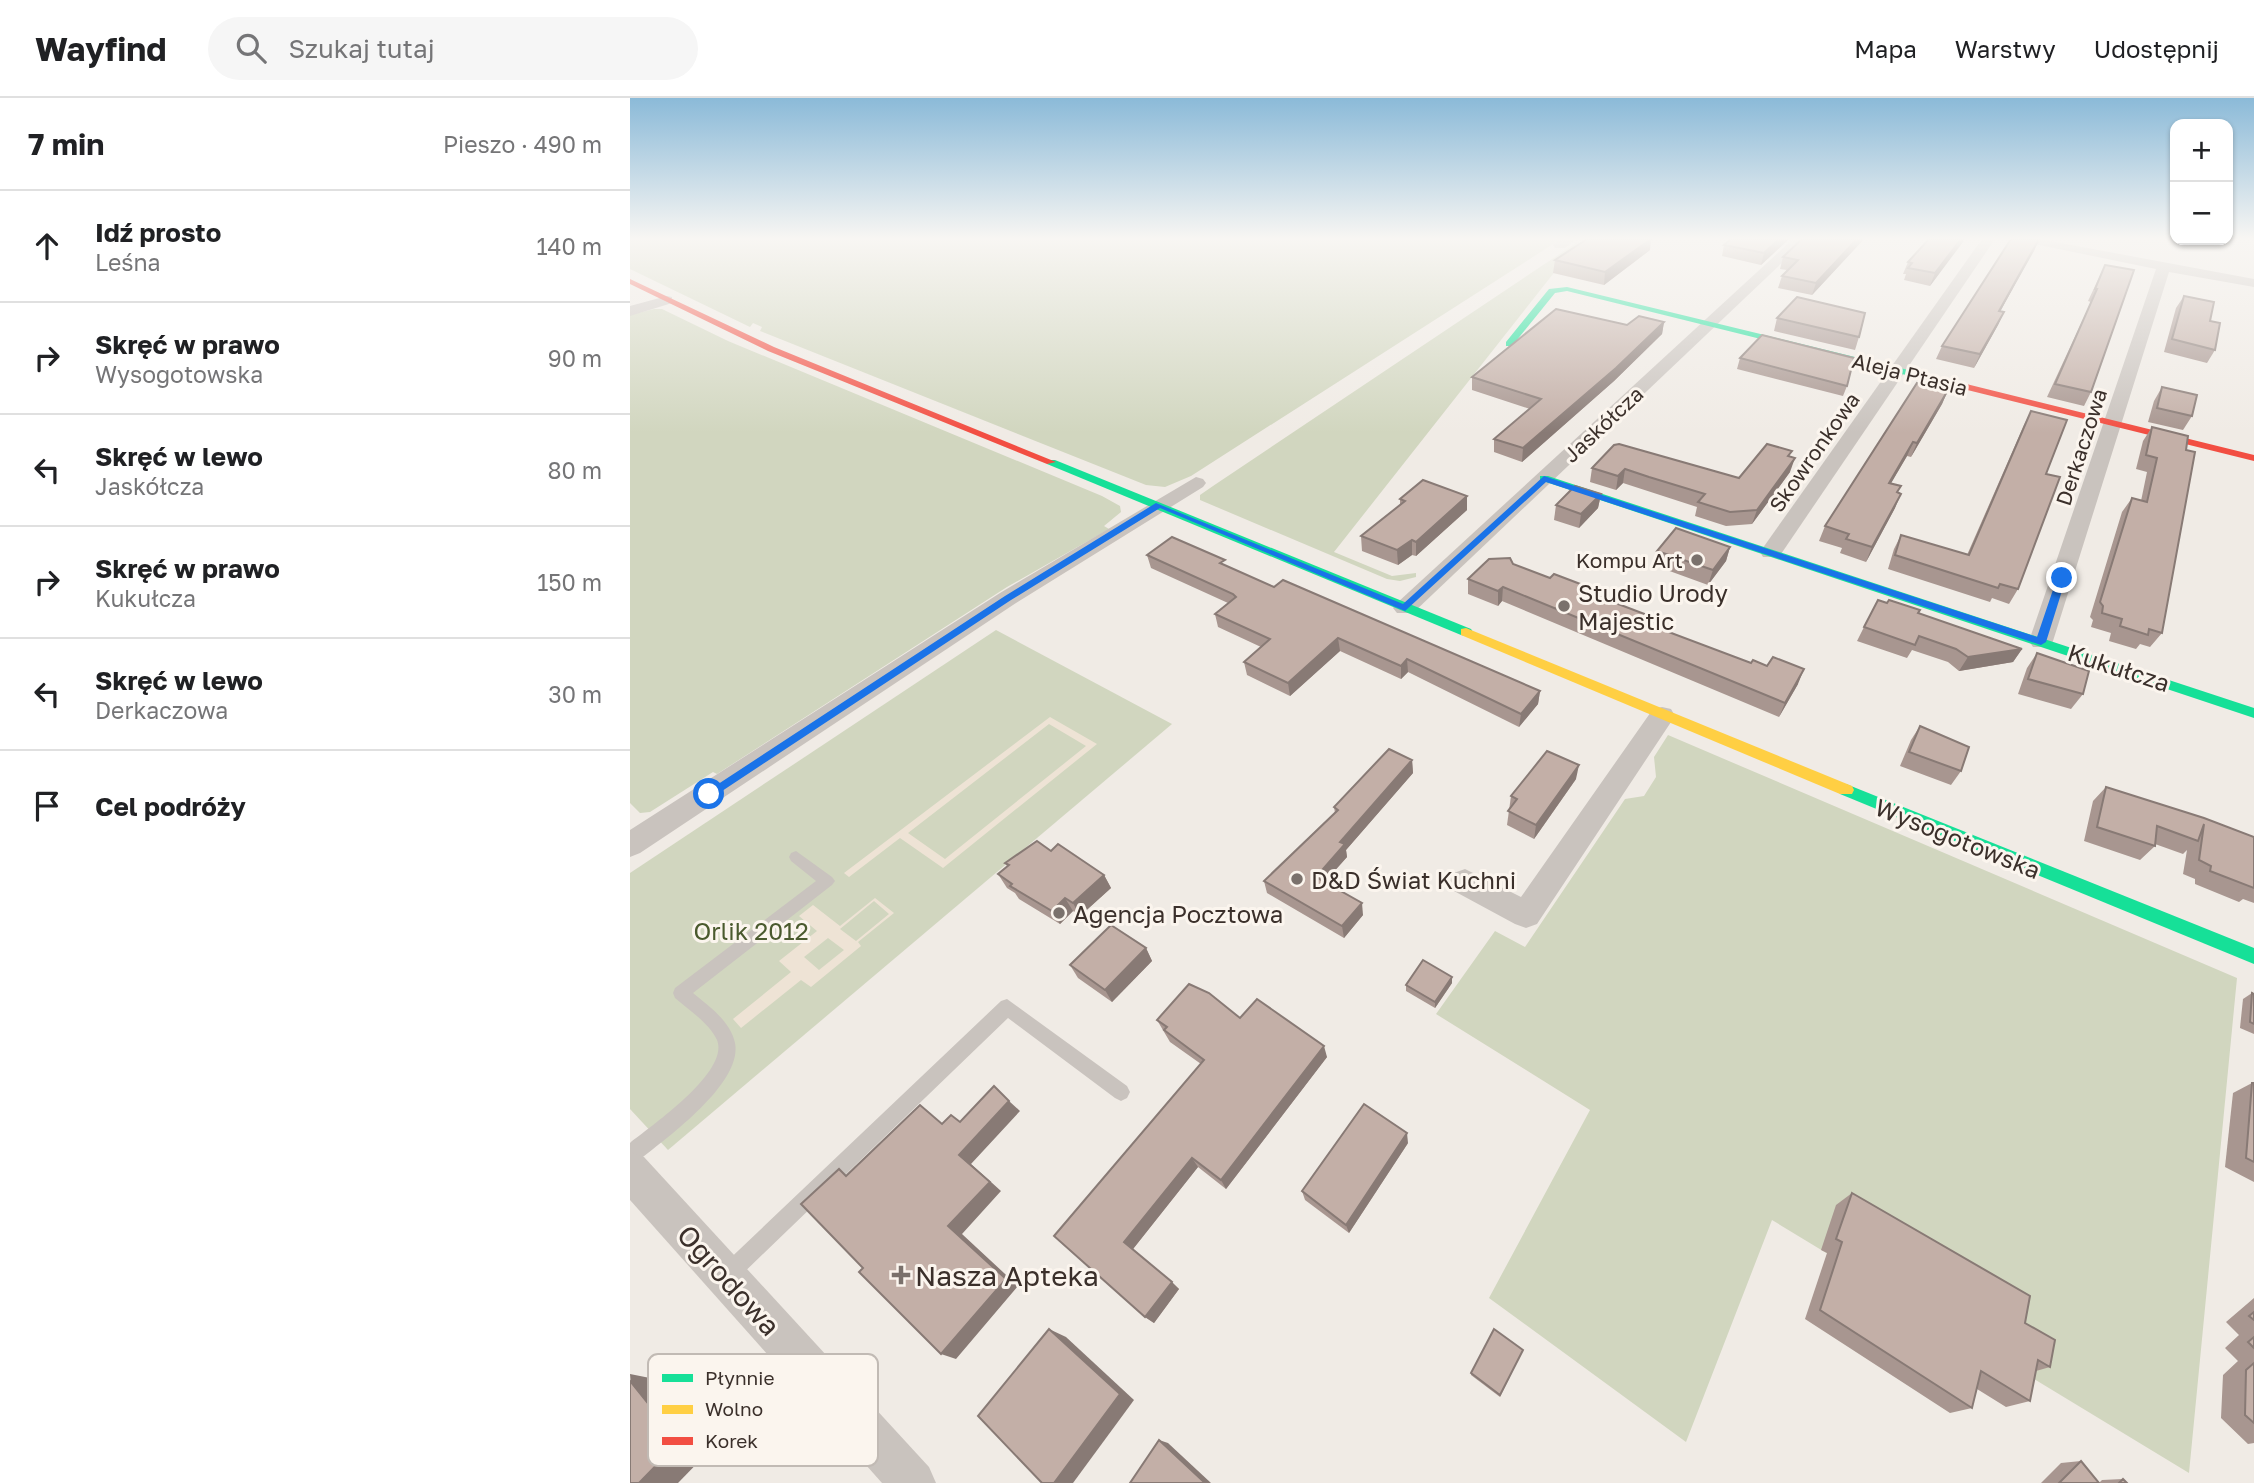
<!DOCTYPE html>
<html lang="pl">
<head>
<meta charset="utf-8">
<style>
	:root { --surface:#fff; --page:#f6f6f6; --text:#202124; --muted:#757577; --line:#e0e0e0 }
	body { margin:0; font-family:"Golos Text",sans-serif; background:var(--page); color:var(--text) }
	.controls { position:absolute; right:21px; top:21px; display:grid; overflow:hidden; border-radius:14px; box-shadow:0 2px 5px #0004 }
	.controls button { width:63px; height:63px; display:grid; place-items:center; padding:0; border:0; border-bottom:2px solid var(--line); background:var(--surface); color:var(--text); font:35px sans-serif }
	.stop { position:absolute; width:21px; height:21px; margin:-16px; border:5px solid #1a73e8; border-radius:50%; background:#fff }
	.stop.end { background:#1a73e8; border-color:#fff; box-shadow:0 2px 7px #0008 }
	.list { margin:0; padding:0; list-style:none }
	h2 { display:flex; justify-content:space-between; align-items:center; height:91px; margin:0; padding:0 28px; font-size:30px }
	h2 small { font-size:23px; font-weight:400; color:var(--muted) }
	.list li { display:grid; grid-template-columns:46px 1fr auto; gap:21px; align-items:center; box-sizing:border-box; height:112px; padding:0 28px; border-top:2px solid var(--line) }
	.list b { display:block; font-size:26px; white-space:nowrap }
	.list p { margin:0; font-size:23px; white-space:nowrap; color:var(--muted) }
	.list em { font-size:23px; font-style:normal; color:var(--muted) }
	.icon { flex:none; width:38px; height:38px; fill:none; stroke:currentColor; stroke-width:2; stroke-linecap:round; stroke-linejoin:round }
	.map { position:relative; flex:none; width:1624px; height:1385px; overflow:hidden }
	header { display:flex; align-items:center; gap:42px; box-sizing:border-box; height:98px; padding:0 35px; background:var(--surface); border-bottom:2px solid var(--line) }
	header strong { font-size:33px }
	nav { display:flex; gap:38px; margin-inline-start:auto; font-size:24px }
	.search { width:490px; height:63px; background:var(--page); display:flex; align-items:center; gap:18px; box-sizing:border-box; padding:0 24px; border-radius:38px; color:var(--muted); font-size:26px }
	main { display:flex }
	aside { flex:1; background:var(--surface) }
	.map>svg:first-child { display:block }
	.green { fill:#d1d6bf }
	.plaza { fill:#eee3d5; fill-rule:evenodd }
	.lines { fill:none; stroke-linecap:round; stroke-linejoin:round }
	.lane { fill:#c9c3be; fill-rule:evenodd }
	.street { fill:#c9c3be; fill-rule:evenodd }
	.fast { fill:#16e098; fill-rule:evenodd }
	.slow { fill:#ffcf43; fill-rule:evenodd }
	.jam { fill:#f24e42; fill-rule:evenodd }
	.wall { fill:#a89690 }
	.shaded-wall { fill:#887a75 }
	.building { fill:#c3afa7; stroke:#887a75; stroke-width:2 }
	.route { fill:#1a73e8 }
	.poi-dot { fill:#7a716c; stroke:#fbf5ee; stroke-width:2.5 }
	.labels { text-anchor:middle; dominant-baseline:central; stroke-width:6; stroke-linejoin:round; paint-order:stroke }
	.far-street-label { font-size:21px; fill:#3b302b; stroke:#fbf5ee }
	.far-poi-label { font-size:21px; fill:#3b302b; stroke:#fbf5ee; text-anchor:end }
	.poi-label { font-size:24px; fill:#3b302b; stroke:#fbf5ee; text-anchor:start }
	.street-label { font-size:24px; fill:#3b302b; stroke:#fbf5ee }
	.park-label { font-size:24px; fill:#4a5a2e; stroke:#fbf5ee }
	.near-poi-label { font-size:28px; fill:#3b302b; stroke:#fbf5ee; text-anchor:start }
	.near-street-label { font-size:28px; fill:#3b302b; stroke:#fbf5ee }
	.key { fill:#fbf5ee; stroke:#c1bab4; stroke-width:2 }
	.key-label { font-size:19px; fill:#3b302b }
</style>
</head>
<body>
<header>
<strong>Wayfind</strong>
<div class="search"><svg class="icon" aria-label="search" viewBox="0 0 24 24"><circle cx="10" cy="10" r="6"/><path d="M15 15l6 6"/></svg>Szukaj tutaj</div>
<nav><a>Mapa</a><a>Warstwy</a><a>Udostępnij</a></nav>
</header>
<main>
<aside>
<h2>7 min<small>Pieszo · 490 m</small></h2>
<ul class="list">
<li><svg class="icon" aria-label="ahead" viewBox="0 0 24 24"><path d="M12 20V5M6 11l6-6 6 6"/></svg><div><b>Idź prosto</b><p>Leśna</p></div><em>140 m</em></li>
<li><svg class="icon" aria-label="right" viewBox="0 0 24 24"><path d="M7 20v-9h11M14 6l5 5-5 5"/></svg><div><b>Skręć w prawo</b><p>Wysogotowska</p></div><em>90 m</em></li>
<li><svg class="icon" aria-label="left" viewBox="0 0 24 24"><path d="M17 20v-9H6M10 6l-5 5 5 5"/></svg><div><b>Skręć w lewo</b><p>Jaskółcza</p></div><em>80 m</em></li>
<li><svg class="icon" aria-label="right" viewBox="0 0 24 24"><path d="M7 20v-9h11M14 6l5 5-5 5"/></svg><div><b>Skręć w prawo</b><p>Kukułcza</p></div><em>150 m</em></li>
<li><svg class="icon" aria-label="left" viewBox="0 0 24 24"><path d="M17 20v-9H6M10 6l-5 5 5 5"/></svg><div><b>Skręć w lewo</b><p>Derkaczowa</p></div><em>30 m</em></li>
<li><svg class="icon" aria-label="arrive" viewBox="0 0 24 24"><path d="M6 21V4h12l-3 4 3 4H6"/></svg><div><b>Cel podróży</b></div></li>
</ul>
</aside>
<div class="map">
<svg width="1624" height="1385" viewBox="0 0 1624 1385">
	<rect width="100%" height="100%" fill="#f0ebe5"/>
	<g class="green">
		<path d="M0,141H931L561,378L535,389L516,387L130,233L132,229L123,225L120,229L0,171Z"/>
		<path d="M949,143L704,454L762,478L786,475V479L770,483L757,481L570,402V397L583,388Z"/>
		<path d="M24,211H32L98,243L472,398L490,408L491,414L474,428L479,431L377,489L87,676L83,674L20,714L10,715L0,705V217Z"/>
		<path d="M366,532L542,626L38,1052L0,1011V775Z"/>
		<path d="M1038,637L1607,880L1559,1375L1142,1122L1056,1344L859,1200L960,1012L806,916L865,833L895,849L995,701L1014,698L1026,679L1024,659Z"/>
	</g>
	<g class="plaza">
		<path d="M420,619L467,646L313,770L270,740L219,779L214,775ZM419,626L456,648L315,761L278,735Z"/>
		<path d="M245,800L264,815L228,844L231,848L181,889L171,882L111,930L103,921L161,874L149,863L187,833L169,818L183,807L210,828ZM244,803L259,816L226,843L210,831ZM198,840L214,852L189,872L174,859Z"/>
	</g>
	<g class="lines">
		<g class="lane">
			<path d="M166,753L202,779L205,783L202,787L63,895C79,908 101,924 105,945C113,986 35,1041 7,1064L0,1066V1045C21,1028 100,974 87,942C79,925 59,912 45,900L43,895L45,890L186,783L161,763L159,759L161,755Z"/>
			<path d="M377,901L497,988L500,994L497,1000L491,1003L485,1000L378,920L104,1184L97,1187L90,1184L87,1177L90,1170L371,903Z"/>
		</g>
		<g class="street">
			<path d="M930,141H946L935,150H925L923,147Z"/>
			<path d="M1163,141H1177L783,515H767L763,510L767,505Z"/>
			<path d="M1352,141H1365L1149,459H1133L1130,454Z"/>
			<path d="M1380,141H1409L1624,181V189L1539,174L1423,543L1419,549H1403L1399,543L1526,171Z"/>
			<path d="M37,198L42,199V205L0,218V208Z"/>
			<path d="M566,379L573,381L576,385L573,389L386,505L10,755L0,759V732L370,495Z"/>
			<path d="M1032,609L1041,611L1045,618L907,826L896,830L885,826L824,793L820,784L824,775L835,771L891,799L1023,611Z"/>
			<path d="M0,1054L14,1059L299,1369L306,1385H252L0,1102Z"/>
		</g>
		<g class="fast">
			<path d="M937,189L1303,278L1305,280L1300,283L937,193L925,195L882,248H876V244L919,191Z"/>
			<path d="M417,362H425L841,531L843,534L836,538L831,537L417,366Z"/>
			<path d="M910,378H918L1624,610V620L910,382Z"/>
			<path d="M1216,686L1624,850V866L1210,696L1208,692L1210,688Z"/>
		</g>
		<path class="slow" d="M836,530L1222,688L1224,692L1222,696H1210L831,537V531Z"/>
		<g class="jam">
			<path d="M0,181L144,249L426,364L417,366L138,253L0,186Z"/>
			<path d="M1300,277L1624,357V363L1297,282L1295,280Z"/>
		</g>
	</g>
	<g class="wall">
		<path d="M1101,141H1159L1131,167L1092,158L1094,147Z"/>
		<path d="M1172,141H1234L1182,197L1148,190L1152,178L1157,172L1150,171L1153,159Z"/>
		<path d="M1299,141H1334L1300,188L1274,182L1276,176H1273L1278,164Z"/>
		<path d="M1409,141L1370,214H1374L1368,227L1344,270L1306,261L1312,248Z"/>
		<path d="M1020,152L974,187L923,175L925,162Z"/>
		<path d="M1475,167L1461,294L1454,308L1417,299L1461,204L1458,203Z"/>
		<path d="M1554,198L1580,223L1585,252L1577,265L1534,254L1546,210Z"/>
		<path d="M1147,220L1229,239L1225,252L1144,233Z"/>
		<path d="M1034,224L1032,236L984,283L892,364L864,354V341L900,311L842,292V279L997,227Z"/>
		<path d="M1110,260L1217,288L1213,298L1107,271Z"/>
		<path d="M1532,289L1562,318L1553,332L1518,324L1524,303Z"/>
		<path d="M1318,292L1312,306L1281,359L1277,358L1261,385L1268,395L1265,410L1236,464L1210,455L1212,450L1189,443L1195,428Z"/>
		<path d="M1401,313L1416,376L1388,491L1379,506L1362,500L1360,504L1258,471L1264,451L1271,437L1337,457L1394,327Z"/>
		<path d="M1522,329L1556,352L1532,535L1520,549L1510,546L1506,551L1479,543L1481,535L1461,529L1463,522L1460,519L1492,414L1502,400L1511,403L1517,374L1506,371L1513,343Z"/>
		<path d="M984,347L1109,380L1160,359V374L1122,426L1096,428L1065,418L1067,409L993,385L986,392L960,384L962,370Z"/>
		<path d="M971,396L968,410L949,430L924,422L926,407Z"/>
		<path d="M770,401L837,412L786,458L782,457L768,467L732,453L731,438L770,407Z"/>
		<path d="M1100,449L1096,463L1078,487L1023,467L1027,453Z"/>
		<path d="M517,457L596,468L644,489L910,593L908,606L889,629L778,574L771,581L710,553L660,598L617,577L614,564L631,549L588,529L585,516L598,505L521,470Z"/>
		<path d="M883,466L965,497L1023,528L1121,565L1137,568L1168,586L1149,619L872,503L868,508L838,496V481Z"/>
		<path d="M1288,515L1392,551L1383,564L1329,573L1318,564L1282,552L1277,560L1227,543L1234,529Z"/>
		<path d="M1407,555L1453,596L1441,611L1388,596L1397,570Z"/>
		<path d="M1290,628L1331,673L1321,687L1270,668L1281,642Z"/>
		<path d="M782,662L783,675L716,752L717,759L695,784L733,817L714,840L637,795L634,783L705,715L704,709Z"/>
		<path d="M946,681L904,741L877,727L881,698Z"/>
		<path d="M1476,689L1624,739V805L1613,801L1609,804L1565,786V781L1553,776L1557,752L1553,756L1525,746V748L1510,762L1454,743L1463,703Z"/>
		<path d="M421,753L474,777L481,790L450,818L443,813L430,826L389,801L385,795L377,790L368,776L377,768L375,765Z"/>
		<path d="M516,850L522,863L482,904L448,880L440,867Z"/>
		<path d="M822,885L805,910L776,893V887Z"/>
		<path d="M1622,895L1624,896V936L1610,930L1613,901Z"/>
		<path d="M610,920L697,959L596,1091L568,1069L503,1151L549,1191L524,1225L515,1219L424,1138L571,966L540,944L527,922Z"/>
		<path d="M1622,985H1624V1084L1595,1069L1603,995Z"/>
		<path d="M778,1045L719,1135L675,1102L672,1093Z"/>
		<path d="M1222,1095L1395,1225L1420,1269L1406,1273L1400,1303L1376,1309L1347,1291L1342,1310L1320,1315L1175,1221L1197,1155L1191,1152L1206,1107Z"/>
		<path d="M1624,1200V1345L1618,1346L1591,1320L1593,1277L1608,1263L1595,1250L1609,1237L1596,1224Z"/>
		<path d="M893,1252L870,1299L841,1277V1275Z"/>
		<path d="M1451,1363L1469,1385H1411L1431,1365Z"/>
		<path d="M1493,1381L1497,1385H1469L1472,1382Z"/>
	</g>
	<g class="shaded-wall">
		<path d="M1021,141L1020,152L974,187L975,174Z"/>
		<path d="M1149,141H1159L1131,167L1134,155Z"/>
		<path d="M1227,141H1234L1182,197L1186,185Z"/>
		<path d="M1331,141H1334L1333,144L1300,188L1305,175Z"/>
		<path d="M1409,141L1404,153L1363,226L1369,213Z"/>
		<path d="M1374,214L1368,227L1344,270L1350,256Z"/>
		<path d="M1034,224L1032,236L984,283L892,364L893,350Z"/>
		<path d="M1318,292L1312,306L1281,359L1287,345Z"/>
		<path d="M1283,344L1277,358L1253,399L1259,385Z"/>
		<path d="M1165,360L1160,374L1122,426L1127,412Z"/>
		<path d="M995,371L993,385L986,392L988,378Z"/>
		<path d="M971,396L968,410L949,430L951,416Z"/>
		<path d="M1271,396L1265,410L1236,464L1242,449Z"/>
		<path d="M837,398V412L786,458V444Z"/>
		<path d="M782,442V457L768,467L767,452Z"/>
		<path d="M1100,449L1096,463L1078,487L1083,472Z"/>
		<path d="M873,489L872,503L868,508V493Z"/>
		<path d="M708,540L710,553L660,598L658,585Z"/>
		<path d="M1392,551L1383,564L1329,573L1338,559Z"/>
		<path d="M777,561L778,574L771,581V568Z"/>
		<path d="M1174,571L1168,586L1149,619L1155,605Z"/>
		<path d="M910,593L908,606L889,629L891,616Z"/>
		<path d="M782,662L783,675L716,752L717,759L688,791L686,779L710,744Z"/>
		<path d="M949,667L946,681L904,741L906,727Z"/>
		<path d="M474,777L481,790L450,818L443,805Z"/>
		<path d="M435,800L443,813L430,826L422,813Z"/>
		<path d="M732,805L733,817L714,840L712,828Z"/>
		<path d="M516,850L522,863L482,904L475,892Z"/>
		<path d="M822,879V885L805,910V904Z"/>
		<path d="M694,948L697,959L596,1091L591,1082Z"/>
		<path d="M379,1003L390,1013L341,1066L371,1093L332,1136L388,1188L326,1261L311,1256L318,1128L329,1057Z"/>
		<path d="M777,1035L778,1045L719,1135L716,1127Z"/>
		<path d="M562,1060L568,1069L503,1151L494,1144Z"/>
		<path d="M542,1184L549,1191L524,1225L515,1219Z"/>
		<path d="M419,1231L436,1239L504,1302L443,1385H424Z"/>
		<path d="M0,1276L30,1282L84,1348L48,1385H9Z"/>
		<path d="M529,1342L538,1345L581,1385H575Z"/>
	</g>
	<g class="building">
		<path d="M957,141H1021L975,174L925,162Z"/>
		<path d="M1101,141H1149L1134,155L1094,147Z"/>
		<path d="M1172,141H1227L1186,185L1152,178L1168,162L1153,159Z"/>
		<path d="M1299,141H1331L1305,175L1278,170L1282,165L1278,164Z"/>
		<path d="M1381,141H1409L1369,213L1374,214L1350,256L1312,248Z"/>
		<path d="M1475,167L1504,172L1461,294L1425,286L1467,191H1465Z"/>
		<path d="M1554,198L1584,204L1580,223L1590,225L1585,252L1542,241Z"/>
		<path d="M1167,199L1235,215L1229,239L1147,220Z"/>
		<path d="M926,211L997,227L1009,218L1034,224L986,270L893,350L864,341L911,301L842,279Z"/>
		<path d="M1132,237L1224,260L1217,288L1110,260Z"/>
		<path d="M1287,285L1318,292L1287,345L1283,344L1259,385L1271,388L1267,394L1271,396L1242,449L1216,441L1219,436L1195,428Z"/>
		<path d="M1532,289L1567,297L1562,318L1527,310Z"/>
		<path d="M1401,313L1437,322L1416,376L1430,379L1388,491L1370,486L1368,490L1265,457L1271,437L1339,457Z"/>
		<path d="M1522,329L1558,338L1556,352L1565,354L1532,535L1519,531L1518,537L1490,528L1492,521L1472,515L1473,508L1470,504L1502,400L1517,404L1527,360L1516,357Z"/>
		<path d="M989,346L1109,380L1137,346L1162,353L1158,358L1165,360L1127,412L1100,414L1068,404L1075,396L1019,379L995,371L988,378L962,370L984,347Z"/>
		<path d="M793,382L837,398L786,444L782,442L767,452L731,438L775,403L770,401Z"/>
		<path d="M945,388L971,396L951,416L926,407Z"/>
		<path d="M1046,430L1100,449L1083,472L1027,453Z"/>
		<path d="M542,439L595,462L590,465L644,489L653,482L910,593L891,616L777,561L771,568L708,540L658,585L614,564L640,541L585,516L606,499L603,496L517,457Z"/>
		<path d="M880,460L883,466L920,480L924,476L966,492L962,496L1025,520L1020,527L1121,565L1123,562L1137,568L1143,559L1174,571L1155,605L873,489L868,493L838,481L859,461Z"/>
		<path d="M1248,502L1257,505L1259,502L1290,512L1288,515L1392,551L1338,559L1326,551L1289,538L1285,547L1234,529Z"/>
		<path d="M1407,555L1459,573L1453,596L1398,581Z"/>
		<path d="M1290,628L1339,649L1331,673L1279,654Z"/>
		<path d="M759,651L782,662L710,744L715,746L686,779L732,805L712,828L634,783L708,712L704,709Z"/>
		<path d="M917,653L949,667L906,727L878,713L887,701L881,698Z"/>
		<path d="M1476,689L1574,720L1624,739V790L1580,773L1581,768L1569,762L1574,726L1568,743L1527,728L1525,748L1467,729Z"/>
		<path d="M407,743L421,753L428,746L474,777L443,805L435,800L422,813L380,788L382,786L368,776L379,767L375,765Z"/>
		<path d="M481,827L516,850L475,892L440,867Z"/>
		<path d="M793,862L822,879L805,904L776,887Z"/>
		<path d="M559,886L579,895L610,920L627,901L694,948L591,1082L562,1060L494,1144L542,1184L515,1219L424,1138L574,962L534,932L537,929L527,922Z"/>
		<path d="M1622,895L1624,896V926L1620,924Z"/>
		<path d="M1622,985H1624V1064L1616,1060Z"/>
		<path d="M364,988L379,1003L329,1057L360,1084L318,1128L376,1181L311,1256L229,1174L233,1170L171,1106L209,1071L216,1078L290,1007L312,1026L321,1017L330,1024Z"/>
		<path d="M734,1006L777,1035L716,1127L672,1093Z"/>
		<path d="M1222,1095L1400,1198L1395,1225L1425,1242L1420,1269L1408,1262L1400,1303L1351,1273L1342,1310L1190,1212L1212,1144L1206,1141Z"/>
		<path d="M1624,1214V1222L1619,1218Z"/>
		<path d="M419,1231L490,1296L424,1385H412L348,1318Z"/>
		<path d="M864,1231L893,1252L870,1297L841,1275Z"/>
		<path d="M1624,1239V1250L1618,1244Z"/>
		<path d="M1624,1265V1325L1615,1317L1616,1272Z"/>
		<path d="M0,1283L49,1344L9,1385H0Z"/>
		<path d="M529,1342L575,1385H500Z"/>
		<path d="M1451,1363L1469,1385H1429Z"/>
		<path d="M1493,1381L1497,1385H1489Z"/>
	</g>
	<linearGradient id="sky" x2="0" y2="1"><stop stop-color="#8bbad8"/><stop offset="0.42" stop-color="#f8f6f3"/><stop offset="1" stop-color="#f8f6f3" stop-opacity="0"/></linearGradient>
	<rect width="1624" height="335" fill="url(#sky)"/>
	<path class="route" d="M914,378L1407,539L1427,480L1432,477L1436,480L1416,544L1411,547L916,384L775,513L530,410L381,502L83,699L73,696L375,498L526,405L773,506Z"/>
	<g class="poi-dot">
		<circle cx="1067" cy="462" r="7"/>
		<circle cx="934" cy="508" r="7"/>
		<circle cx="667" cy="781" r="7"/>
		<circle cx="429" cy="815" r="7"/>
		<path d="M267.5 1166.5h7v7h7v7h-7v7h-7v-7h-7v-7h7z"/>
	</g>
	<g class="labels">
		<g class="far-street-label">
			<text transform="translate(1280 276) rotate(14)">Aleja Ptasia</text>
			<text transform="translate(973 326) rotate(-43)">Jaskółcza</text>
			<text transform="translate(1451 349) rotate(-72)">Derkaczowa</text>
			<text transform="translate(1184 354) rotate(-55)">Skowronkowa</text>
		</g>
		<g class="far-poi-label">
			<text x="1053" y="462">Kompu Art</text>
		</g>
		<g class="poi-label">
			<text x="948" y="494">Studio Urody<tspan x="948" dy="28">Majestic</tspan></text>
			<text x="681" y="781">D&amp;D Świat Kuchni</text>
			<text x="443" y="815">Agencja Pocztowa</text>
		</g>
		<g class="street-label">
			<text transform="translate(1489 569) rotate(18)">Kukułcza</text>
			<text transform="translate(1328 740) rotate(22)">Wysogotowska</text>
		</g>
		<g class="park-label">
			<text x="121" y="832">Orlik 2012</text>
		</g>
		<g class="near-poi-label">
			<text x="285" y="1177">Nasza Apteka</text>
		</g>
		<g class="near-street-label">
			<text transform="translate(99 1182) rotate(48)">Ogrodowa</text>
		</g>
	</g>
	<rect x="18" y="1256" width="230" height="112" rx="10" class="key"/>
	<rect x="32" y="1276" width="31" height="8" fill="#16e098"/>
	<rect x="32" y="1307" width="31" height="9" fill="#ffcf43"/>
	<rect x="32" y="1339" width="31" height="8" fill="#f24e42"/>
	<g class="key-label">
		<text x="75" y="1287">Płynnie</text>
		<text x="75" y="1318">Wolno</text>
		<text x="75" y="1350">Korek</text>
	</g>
</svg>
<div class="controls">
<button>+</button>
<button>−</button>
</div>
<div class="stop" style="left:79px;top:696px"></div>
<div class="stop end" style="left:1432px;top:480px"></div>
</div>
</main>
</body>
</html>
